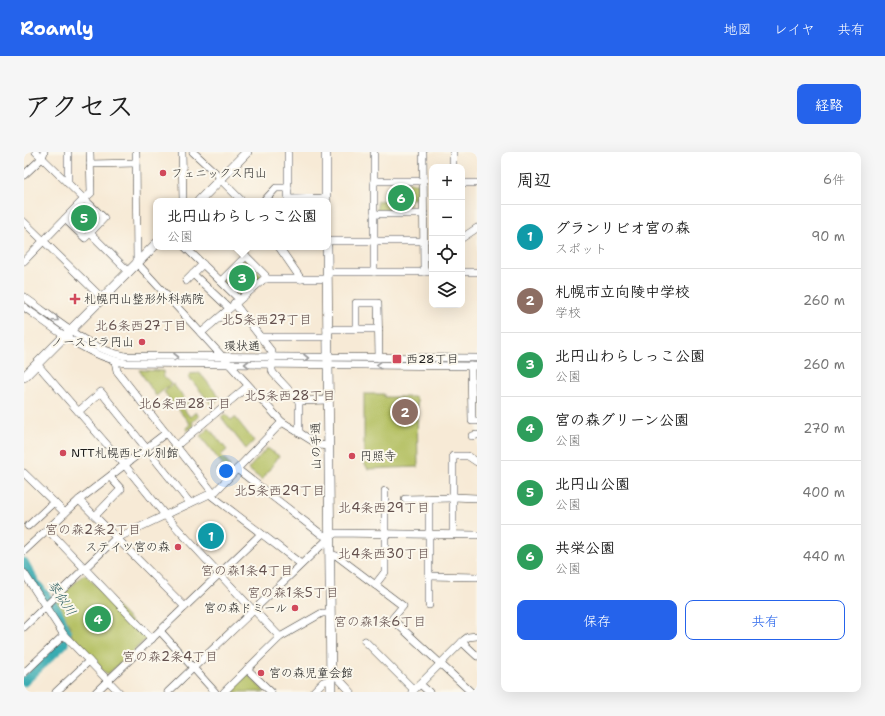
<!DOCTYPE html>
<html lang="ja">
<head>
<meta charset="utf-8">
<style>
	:root { --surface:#fff; --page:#f6f6f6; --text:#222; --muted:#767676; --line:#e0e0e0; --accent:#2563eb }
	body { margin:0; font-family:"Shantell Sans","Klee One",sans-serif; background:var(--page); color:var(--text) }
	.controls { position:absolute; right:12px; top:12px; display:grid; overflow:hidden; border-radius:8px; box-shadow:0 4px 16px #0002 }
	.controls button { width:36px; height:36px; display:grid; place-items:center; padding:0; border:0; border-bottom:1px solid var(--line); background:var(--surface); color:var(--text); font:20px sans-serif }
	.you { position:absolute; left:202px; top:319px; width:14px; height:14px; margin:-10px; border:3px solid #fff; border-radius:50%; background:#1a73e8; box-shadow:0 0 0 6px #1a73e833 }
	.badge { display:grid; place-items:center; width:26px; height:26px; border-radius:50%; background:var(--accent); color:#fff; font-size:13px; font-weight:700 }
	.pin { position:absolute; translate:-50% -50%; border:2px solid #fff; box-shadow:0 1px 4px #0006 }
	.popup { position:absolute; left:129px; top:46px; width:178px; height:52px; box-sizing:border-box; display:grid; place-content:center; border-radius:8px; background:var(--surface); filter:drop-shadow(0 1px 3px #0005); font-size:13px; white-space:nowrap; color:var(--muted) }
	.popup b { font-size:15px; color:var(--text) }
	.popup::after { content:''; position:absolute; left:50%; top:100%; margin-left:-8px; border:8px solid transparent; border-top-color:var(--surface) }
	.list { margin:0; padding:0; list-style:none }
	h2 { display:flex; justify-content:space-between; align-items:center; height:52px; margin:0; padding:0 16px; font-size:17px }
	h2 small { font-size:13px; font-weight:400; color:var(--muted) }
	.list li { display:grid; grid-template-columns:26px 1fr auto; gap:12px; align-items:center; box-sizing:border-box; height:64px; padding:0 16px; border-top:1px solid var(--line) }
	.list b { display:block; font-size:15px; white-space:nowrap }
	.list p { margin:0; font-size:13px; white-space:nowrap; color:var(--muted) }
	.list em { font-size:13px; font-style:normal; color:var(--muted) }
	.actions { display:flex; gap:8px; padding:12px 16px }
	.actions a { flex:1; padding:9px 0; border:1px solid var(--accent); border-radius:8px; text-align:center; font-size:14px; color:var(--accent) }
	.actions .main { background:var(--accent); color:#fff }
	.icon { flex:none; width:22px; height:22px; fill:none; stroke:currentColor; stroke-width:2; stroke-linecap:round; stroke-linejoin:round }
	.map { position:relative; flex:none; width:453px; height:540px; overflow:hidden; border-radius:8px }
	header { display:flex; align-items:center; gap:24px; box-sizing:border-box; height:56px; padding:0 20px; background:var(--accent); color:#fff }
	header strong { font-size:19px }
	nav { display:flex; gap:22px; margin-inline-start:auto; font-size:14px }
	.intro { display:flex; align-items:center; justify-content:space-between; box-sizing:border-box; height:96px; padding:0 24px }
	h1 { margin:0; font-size:28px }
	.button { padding:10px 18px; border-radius:8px; background:var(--accent); color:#fff; font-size:14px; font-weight:700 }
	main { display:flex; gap:24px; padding:0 24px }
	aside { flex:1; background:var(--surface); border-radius:8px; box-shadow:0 4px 16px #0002 }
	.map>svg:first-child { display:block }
	.green { fill:#b3bf61; stroke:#686e3e }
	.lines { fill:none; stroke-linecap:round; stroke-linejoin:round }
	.river { stroke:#39abb1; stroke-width:9 }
	.minor-casing { stroke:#3d3b38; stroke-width:8 }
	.major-casing { stroke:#3d3b38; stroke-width:10 }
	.minor { stroke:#fff; stroke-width:7 }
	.major { stroke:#fff; stroke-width:9 }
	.oneway { stroke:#999 }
	.poi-dot { fill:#d1495b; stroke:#fbf7ec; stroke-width:1.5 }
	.labels { text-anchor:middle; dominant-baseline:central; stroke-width:4; stroke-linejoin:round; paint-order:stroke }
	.poi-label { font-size:12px; fill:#1c1c1c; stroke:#fbf7ec; text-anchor:start }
	.street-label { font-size:12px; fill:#1c1c1c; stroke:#fbf7ec }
	.neighbourhood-label { font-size:13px; fill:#64514e; stroke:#fbf7ec }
	.water-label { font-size:13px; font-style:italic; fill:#295c5f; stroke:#fbf7ec }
</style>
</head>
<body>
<header>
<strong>Roamly</strong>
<nav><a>地図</a><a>レイヤ</a><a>共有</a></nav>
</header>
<div class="intro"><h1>アクセス</h1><a class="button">経路</a></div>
<main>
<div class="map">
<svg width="453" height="540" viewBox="0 0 453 540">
	<rect width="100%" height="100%" fill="#fbf7ec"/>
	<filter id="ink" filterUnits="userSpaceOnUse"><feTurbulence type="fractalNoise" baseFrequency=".025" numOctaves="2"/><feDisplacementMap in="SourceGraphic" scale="8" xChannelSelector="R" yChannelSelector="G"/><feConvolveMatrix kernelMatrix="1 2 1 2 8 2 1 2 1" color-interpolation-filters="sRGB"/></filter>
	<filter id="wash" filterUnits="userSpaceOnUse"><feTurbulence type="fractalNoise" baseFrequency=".012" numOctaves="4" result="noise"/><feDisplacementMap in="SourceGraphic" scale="16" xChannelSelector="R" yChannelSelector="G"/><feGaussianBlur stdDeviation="0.9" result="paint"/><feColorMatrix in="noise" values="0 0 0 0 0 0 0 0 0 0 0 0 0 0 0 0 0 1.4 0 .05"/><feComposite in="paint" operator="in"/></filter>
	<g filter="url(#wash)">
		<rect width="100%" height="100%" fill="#f7ead6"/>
		<g class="green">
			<path d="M372,31H393L396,34V46L386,47V53L371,61L353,62V49L362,48L363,41L370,40Z"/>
			<path d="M61,50L77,64L60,83L44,68Z"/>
			<path d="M221,106L238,124L214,144L198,129Z"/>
			<path d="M115,218L140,219L139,224L147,232L132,244Z"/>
			<path d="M176,221L196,246L188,253L164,224L166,222Z"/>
			<path d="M149,232L164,251L158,255L166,265L172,260L175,265L168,270L170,274L163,279L162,276L166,272L140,240Z"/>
			<path d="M340,242H360V245H391L393,247L394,315L344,317L340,311Z"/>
			<path d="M201,262L207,268L211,265L230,289L222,297L197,265Z"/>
			<path d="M185,276L203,298L197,303L206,314L197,323L193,318L199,313L176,284Z"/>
			<path d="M243,296L255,304L238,328L224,317Z"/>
			<path d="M59,423H62L122,485V487L83,523L48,486L46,474L32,449Z"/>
			<path d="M224,522L241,540H204Z"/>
		</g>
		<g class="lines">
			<path class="river" d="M0,410L11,430L34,459L43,479L40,492L0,530"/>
		</g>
	</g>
	<g filter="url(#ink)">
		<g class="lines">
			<g class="minor-casing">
				<g id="minor">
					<path d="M12,0L60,47L67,41L66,0"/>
					<path d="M44,0V31"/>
					<path d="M112,0L113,111L258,270L295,293L304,294"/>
					<path d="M158,0L159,49"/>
					<path d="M169,0L197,26"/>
					<path d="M264,0V49"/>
					<path d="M350,0V120"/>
					<path d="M399,0L400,120"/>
					<path d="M66,12L112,11"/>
					<path d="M429,15V0"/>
					<path d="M0,23L18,6L20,0"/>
					<path d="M196,27L218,49"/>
					<path d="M350,29H400"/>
					<path d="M438,31H453"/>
					<path d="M264,47L302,46"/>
					<path d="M240,49L252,36H264"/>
					<path d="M350,62H400"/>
					<path d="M41,67L61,86L66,81L105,120"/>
					<path d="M0,70L78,146"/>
					<path d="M438,86L453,76"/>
					<path d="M304,89H400"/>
					<path d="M161,95L215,147"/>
					<path d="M213,95L241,123L242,127"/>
					<path d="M255,95L277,127"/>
					<path d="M0,109L60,47L80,66L66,81"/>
					<path d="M303,120H408"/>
					<path d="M438,120H453"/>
					<path d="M169,122L205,156"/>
					<path d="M162,129L179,112"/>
					<path d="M197,129L222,104"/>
					<path d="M0,145C32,167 62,196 101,204L453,206"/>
					<path d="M210,151L248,200V218L249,221L275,249L304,248"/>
					<path d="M0,155C32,178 62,203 101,211L453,214"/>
					<path d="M303,177H355"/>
					<path d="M332,177V151H354L355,206"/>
					<path d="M177,181L240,127H303"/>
					<path d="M236,185H304"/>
					<path d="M91,209L93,219L186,337L188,344L277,412"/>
					<path d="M13,212L99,311L141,363L227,456L232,460L256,485"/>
					<path d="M447,214L448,269H453"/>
					<path d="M275,249V281"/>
					<path d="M55,259L77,240L166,351"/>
					<path d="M448,284L453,283"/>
					<path d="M152,294L224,234"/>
					<path d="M213,317L297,382L305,386L311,381L453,383"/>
					<path d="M0,321L41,361"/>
					<path d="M429,345L453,346"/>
					<path d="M381,347L429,346"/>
					<path d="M55,348L161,455"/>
					<path d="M71,364L97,337L86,325"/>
					<path d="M4,374L30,350"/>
					<path d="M23,377L128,487"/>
					<path d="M429,382V304H444L453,310"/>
					<path d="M0,399L55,348L142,281"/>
					<path d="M306,402L313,404L379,454L368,467L447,540"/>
					<path d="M0,421L40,483L95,540"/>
					<path d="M405,424L453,425"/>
					<path d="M351,433L361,420V339"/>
					<path d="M405,453V347"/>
					<path d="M0,475L91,387L192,339L258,270"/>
					<path d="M136,479L191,540"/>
					<path d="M341,489L390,538"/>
					<path d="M438,490L453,504"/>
					<path d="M223,517L247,540"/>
					<path d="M0,521L40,483"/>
					<path d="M307,523L313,525L327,540"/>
					<path d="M396,532L405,540"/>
					<path d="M32,540L65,509"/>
					<path d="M72,540L237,382"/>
					<path d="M144,540L305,386"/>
					<path d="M200,540L256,485L298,461H306"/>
					<path d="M289,540L299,530L307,527"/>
					<path d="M388,540L440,488L444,485L453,484"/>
				</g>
			</g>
			<g class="major-casing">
				<g id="major">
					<path d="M302,0V49"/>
					<path d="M175,49L223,0"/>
					<path d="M303,95L307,540"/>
					<path d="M0,225L132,92"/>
				</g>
			</g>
			<use href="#minor" class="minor"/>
			<use href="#major" class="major"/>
		</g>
		<defs><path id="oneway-chevron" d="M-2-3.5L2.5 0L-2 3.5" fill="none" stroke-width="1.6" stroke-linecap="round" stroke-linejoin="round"/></defs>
		<g class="oneway">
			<use href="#oneway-chevron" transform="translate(32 167) rotate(35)"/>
			<use href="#oneway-chevron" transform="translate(152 205)"/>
			<use href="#oneway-chevron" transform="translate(282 206)"/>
			<use href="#oneway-chevron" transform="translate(223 212) rotate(-180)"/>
			<use href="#oneway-chevron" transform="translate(355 213) rotate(-179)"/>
		</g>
	</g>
	<g class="poi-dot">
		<circle cx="139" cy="21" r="4"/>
		<path d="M49 141h4v4h4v4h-4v4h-4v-4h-4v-4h4z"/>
		<circle cx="118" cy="190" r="4"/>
		<rect x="368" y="202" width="10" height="10" rx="2"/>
		<circle cx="39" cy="301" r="4"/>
		<circle cx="328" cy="304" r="4"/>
		<circle cx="154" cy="395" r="4"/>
		<circle cx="271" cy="456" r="4"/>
		<circle cx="237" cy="521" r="4"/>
	</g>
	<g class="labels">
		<g class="poi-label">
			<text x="147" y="21">フェニックス円山</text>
			<text x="60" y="147">札幌円山整形外科病院</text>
			<text x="110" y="190" text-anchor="end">ノースビラ円山</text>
			<text x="382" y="207">西28丁目</text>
			<text x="47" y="301">NTT札幌西ビル別館</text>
			<text x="336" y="304">円照寺</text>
			<text x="146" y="395" text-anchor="end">ステイツ宮の森</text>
			<text x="263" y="456" text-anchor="end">宮の森ドミール</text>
			<text x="245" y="521">宮の森児童会館</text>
		</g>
		<g class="street-label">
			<text x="218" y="194">環状通</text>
			<text transform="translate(292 294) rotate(-91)">山の手通</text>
		</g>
		<g class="neighbourhood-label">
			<text x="243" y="167">北5条西27丁目</text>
			<text x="117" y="173">北6条西27丁目</text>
			<text x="266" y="243">北5条西28丁目</text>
			<text x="161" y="251">北6条西28丁目</text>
			<text x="256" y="338">北5条西29丁目</text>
			<text x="360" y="355">北4条西29丁目</text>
			<text x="69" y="377">宮の森2条2丁目</text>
			<text x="360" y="401">北4条西30丁目</text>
			<text x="223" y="418">宮の森1条4丁目</text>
			<text x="269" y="440">宮の森1条5丁目</text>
			<text x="356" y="469">宮の森1条6丁目</text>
			<text x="146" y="504">宮の森2条4丁目</text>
		</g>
		<g class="water-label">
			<text transform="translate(38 446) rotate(56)">琴似川</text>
		</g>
	</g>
</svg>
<div class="controls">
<button>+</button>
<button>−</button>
<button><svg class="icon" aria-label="locate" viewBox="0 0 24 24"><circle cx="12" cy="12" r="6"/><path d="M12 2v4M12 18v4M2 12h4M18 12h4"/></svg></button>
<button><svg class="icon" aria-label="layers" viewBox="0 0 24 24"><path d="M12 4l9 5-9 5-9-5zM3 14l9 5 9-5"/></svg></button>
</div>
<div class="you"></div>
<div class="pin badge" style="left:187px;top:384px;background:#0f9aa8">1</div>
<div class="pin badge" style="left:381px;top:260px;background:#8d6e63">2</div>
<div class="pin badge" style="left:218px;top:126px;background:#2e9e5b">3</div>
<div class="popup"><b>北円山わらしっこ公園</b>公園</div>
<div class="pin badge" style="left:74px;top:467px;background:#2e9e5b">4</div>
<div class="pin badge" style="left:60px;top:66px;background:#2e9e5b">5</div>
<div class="pin badge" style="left:377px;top:46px;background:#2e9e5b">6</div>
</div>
<aside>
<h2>周辺<small>6件</small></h2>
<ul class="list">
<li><span class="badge" style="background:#0f9aa8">1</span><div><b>グランリビオ宮の森</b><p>スポット</p></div><em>90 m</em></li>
<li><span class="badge" style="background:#8d6e63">2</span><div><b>札幌市立向陵中学校</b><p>学校</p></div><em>260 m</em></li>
<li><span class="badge" style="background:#2e9e5b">3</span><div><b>北円山わらしっこ公園</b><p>公園</p></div><em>260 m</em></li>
<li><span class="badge" style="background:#2e9e5b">4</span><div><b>宮の森グリーン公園</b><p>公園</p></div><em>270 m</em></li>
<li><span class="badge" style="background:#2e9e5b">5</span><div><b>北円山公園</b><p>公園</p></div><em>400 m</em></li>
<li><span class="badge" style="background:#2e9e5b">6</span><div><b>共栄公園</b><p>公園</p></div><em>440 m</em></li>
</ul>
<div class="actions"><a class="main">保存</a><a>共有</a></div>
</aside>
</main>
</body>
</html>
